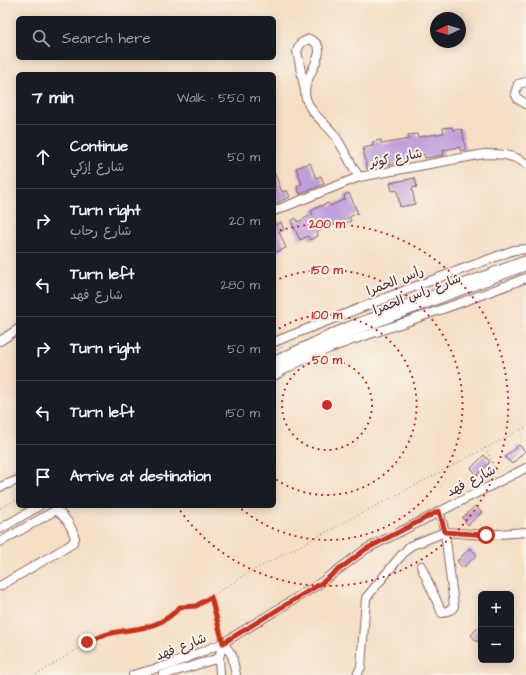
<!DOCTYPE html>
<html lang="en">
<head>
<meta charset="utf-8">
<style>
	:root { --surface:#171b24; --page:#242831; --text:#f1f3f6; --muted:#9ea1a6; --line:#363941 }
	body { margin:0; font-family:"Architects Daughter","Playpen Sans Arabic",sans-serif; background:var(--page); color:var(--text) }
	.controls { position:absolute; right:12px; bottom:12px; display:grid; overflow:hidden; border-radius:6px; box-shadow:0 2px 10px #0003 }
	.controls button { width:36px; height:36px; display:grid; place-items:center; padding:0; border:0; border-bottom:1px solid var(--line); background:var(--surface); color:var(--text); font:20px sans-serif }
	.compass { position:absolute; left:430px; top:12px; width:36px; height:36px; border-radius:50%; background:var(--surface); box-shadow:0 2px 10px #0003; rotate:266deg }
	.stop { position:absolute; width:12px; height:12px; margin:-9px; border:3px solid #c8321e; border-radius:50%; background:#fff }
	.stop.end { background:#c8321e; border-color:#fff; box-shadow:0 1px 4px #0008 }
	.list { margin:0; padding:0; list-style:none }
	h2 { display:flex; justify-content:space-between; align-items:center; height:52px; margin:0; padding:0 16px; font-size:17px }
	h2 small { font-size:13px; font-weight:400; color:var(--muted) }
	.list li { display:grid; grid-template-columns:26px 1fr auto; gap:12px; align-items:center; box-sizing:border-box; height:64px; padding:0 16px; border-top:1px solid var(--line) }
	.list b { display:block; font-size:15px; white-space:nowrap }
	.list p { margin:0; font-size:13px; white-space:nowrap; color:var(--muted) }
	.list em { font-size:13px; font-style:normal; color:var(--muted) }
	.icon { flex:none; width:22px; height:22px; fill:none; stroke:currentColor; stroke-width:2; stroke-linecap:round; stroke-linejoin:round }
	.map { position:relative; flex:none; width:526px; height:675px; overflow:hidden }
	.search { position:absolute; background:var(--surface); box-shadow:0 2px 10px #0003; left:16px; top:16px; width:260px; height:44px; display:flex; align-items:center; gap:10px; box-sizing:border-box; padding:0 14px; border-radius:6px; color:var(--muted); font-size:15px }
	.panel { position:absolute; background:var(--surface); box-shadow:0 2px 10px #0003; left:16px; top:72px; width:260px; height:436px; border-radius:6px }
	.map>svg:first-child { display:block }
	.building { fill:#bf9fdb }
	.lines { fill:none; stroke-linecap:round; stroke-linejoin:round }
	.minor-casing { stroke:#866261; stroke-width:10 }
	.path { stroke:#866261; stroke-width:1; stroke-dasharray:1 3; stroke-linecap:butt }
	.minor { stroke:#fff; stroke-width:8 }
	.route { stroke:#c8321e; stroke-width:5 }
	.ring { fill:none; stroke:#d62828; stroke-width:2; stroke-dasharray:2 4 }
	.labels { text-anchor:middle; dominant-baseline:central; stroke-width:4; stroke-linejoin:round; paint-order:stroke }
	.street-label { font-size:13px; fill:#4a1f2b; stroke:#f7f3e8 }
	.centre { fill:#d62828; stroke:#f7f3e8; stroke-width:2 }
	.ring-label { font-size:12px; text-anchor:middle; font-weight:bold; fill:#d62828; stroke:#f7f3e8; stroke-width:4; stroke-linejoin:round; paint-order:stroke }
</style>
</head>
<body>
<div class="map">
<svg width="526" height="675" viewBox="0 0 526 675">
	<rect width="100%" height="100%" fill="#f7f3e8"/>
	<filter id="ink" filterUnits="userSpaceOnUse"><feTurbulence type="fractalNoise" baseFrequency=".025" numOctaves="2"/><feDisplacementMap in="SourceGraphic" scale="8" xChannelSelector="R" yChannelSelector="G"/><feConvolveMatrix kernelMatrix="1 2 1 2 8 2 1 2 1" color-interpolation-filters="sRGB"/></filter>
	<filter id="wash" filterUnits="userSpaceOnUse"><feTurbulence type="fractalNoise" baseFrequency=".012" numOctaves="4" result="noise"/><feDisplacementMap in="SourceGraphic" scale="16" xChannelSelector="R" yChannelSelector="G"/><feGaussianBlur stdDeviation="0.9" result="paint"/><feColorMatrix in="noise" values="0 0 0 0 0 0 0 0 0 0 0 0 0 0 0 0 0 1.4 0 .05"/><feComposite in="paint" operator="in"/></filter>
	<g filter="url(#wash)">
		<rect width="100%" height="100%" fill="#f5dfc5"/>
		<g id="blocks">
			<g class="building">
				<path d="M452,127L453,130L462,129L466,150L460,151V147L443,150L444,155L425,158L424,154L408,157V161L389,165V161L372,164L373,168L367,169L363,148L373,146L372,142L381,140L382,144L409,139L408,135L417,134L418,137L444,133L443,128Z"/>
				<path d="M310,163L316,178L321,176L324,184L300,194L297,186L302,184L296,168Z"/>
				<path d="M274,172L282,192L287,190L290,197L274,204Z"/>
				<path d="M415,178L417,187L412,188L415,204L400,207L397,190L392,191L390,183Z"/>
				<path d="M349,193L358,213L349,217L351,221L342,224L341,221L317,232L318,236L310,240L308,236L300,240L291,221L296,218L298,222L313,214L311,211L316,208L328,203L330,206L345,199L344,195Z"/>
				<path d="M274,221L276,225L281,222L284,230L279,232L286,248L274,253Z"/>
				<path d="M519,445L525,451L512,464L505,457Z"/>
				<path d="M484,455L490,462L477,475L471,468Z"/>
				<path d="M475,506L482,512L468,525L462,518Z"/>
				<path d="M470,548L477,555L463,568L457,561Z"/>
				<path d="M481,625V638L477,642L471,635Z"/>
			</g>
		</g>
	</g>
	<g filter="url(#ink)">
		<use href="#blocks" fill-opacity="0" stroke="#866261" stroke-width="1"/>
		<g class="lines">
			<g class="minor-casing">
				<g id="minor">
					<path d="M526,82L518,84L515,93L518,99L526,104"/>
					<path d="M305,91L297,51L301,43L309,39C334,48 304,74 305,92C306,112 326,122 336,137C344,150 351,164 359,177"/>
					<path d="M274,211L359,177L484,154C499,154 514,154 526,164"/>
					<path d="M0,341L18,329"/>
					<path d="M274,342L411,288L514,250L526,249"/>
					<path d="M278,359L344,328L526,260"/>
					<path d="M274,367L347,334L526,266"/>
					<path d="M274,376C313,351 359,338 403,323C444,309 485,294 526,278"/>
					<path d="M0,487L18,480"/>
					<path d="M0,529L39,506"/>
					<path d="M0,542L56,510"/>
					<path d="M421,566L442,613L452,609L454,606L445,532L439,511"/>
					<path d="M0,586L72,544L75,538C72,527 66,517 56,510"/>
					<path d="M223,643L232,655L236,675"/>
					<path d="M133,675L172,664L223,643L319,584L366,549L526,468"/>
					<path d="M163,675L219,658"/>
					<path d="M220,675L219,658L223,643"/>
					<path d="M357,675L361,667L366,598L399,558L410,546L445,532L486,535L526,532"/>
				</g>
			</g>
			<g class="path">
				<path d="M274,352L284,346"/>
				<path d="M485,448L498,473"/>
				<path d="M0,508L18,499"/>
				<path d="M211,597L221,635"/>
				<path d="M36,675L87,643L107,634L144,629L163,622L170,618L180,607L196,606L248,573L526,427"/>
			</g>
			<use href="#minor" class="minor"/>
		</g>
	</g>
	<g class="lines" filter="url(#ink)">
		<path class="route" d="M87,642C94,640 101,636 108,634C137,627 158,631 180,607L196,606L211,597L223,643L320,584L366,549L439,511L445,532L486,535"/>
	</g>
	<g class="ring">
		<circle cx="327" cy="405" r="45"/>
		<path d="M274 332A90 90 0 1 1 274 478"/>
		<path d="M274 281A135 135 0 1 1 238 506"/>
		<path d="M274 232A181 181 0 1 1 177 506"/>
	</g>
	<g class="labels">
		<g class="street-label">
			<text transform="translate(396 158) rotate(-11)">شارع كوثر</text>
			<text transform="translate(395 281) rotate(-21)">رأس الحمرا</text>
			<text transform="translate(417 294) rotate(-21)">شارع راس الحمرا</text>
			<text transform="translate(471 481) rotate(-27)">شارع فهد</text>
			<text transform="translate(181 647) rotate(-21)">شارع فهد</text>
		</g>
	</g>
	<circle cx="327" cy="405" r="6" class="centre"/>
	<g class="ring-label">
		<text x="327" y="228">200 m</text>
		<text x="327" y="274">150 m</text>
		<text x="327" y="319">100 m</text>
		<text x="327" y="364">50 m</text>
	</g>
</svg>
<div class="controls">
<button>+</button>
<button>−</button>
</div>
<svg class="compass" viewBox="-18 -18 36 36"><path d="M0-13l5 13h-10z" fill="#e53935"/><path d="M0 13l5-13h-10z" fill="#9ea1a6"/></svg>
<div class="stop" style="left:486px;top:535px"></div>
<div class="stop end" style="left:87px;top:642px"></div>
<div class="search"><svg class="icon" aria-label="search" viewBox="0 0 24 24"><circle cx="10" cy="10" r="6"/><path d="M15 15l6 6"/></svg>Search here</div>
<section class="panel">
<h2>7 min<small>Walk · 550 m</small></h2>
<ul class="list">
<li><svg class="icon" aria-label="ahead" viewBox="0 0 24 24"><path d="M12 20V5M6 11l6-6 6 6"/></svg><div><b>Continue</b><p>شارع إزكي</p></div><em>50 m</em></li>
<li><svg class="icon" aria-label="right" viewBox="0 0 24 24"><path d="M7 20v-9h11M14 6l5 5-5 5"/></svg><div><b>Turn right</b><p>شارع رحاب</p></div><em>20 m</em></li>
<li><svg class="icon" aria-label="left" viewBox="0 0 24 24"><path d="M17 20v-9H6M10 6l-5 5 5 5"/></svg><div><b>Turn left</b><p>شارع فهد</p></div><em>280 m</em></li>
<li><svg class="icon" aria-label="right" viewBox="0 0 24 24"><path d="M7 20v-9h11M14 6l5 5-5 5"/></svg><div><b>Turn right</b></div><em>50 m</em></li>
<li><svg class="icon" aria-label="left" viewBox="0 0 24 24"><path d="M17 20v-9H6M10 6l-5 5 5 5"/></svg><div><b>Turn left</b></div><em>150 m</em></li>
<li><svg class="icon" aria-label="arrive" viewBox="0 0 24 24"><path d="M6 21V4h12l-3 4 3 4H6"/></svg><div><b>Arrive at destination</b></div></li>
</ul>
</section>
</div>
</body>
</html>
